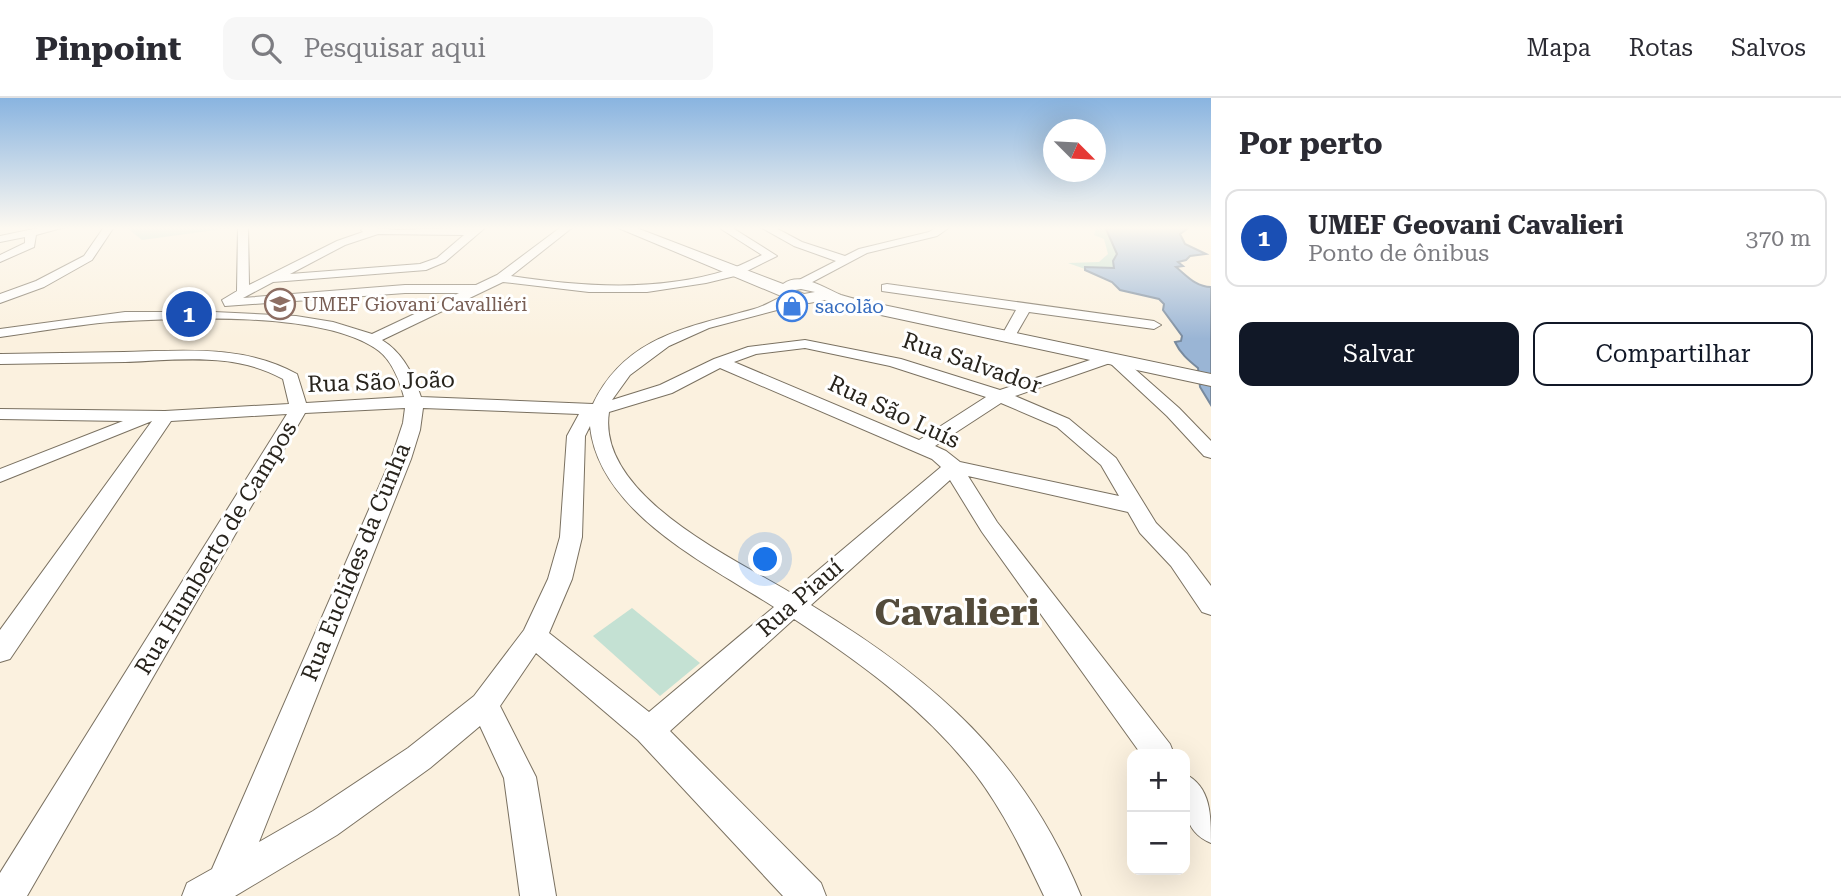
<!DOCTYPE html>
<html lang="pt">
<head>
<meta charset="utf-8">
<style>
	:root { --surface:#fff; --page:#f7f7f7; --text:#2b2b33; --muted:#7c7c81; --line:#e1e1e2; --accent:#111827 }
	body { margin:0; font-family:"Roboto Serif",serif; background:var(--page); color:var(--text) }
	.controls { position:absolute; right:21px; bottom:21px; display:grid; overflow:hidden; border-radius:14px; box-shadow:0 7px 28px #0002 }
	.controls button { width:63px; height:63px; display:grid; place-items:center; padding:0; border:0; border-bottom:2px solid var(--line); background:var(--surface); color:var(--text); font:35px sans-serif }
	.compass { position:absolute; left:1043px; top:21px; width:63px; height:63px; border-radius:50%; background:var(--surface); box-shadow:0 7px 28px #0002; rotate:114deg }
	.you { position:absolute; left:766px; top:462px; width:24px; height:24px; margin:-18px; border:5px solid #fff; border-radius:50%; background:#1a73e8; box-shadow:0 0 0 10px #1a73e833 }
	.badge { display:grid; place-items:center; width:46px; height:46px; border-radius:50%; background:var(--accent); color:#fff; font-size:23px; font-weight:700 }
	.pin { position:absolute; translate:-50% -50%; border:4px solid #fff; box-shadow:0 2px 7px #0006 }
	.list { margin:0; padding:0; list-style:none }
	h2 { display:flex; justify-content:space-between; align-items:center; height:91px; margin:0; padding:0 28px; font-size:30px }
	h2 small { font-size:23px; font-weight:400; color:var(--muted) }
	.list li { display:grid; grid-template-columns:46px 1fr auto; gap:21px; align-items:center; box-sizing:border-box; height:98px; margin:0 14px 14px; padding:0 14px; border:2px solid var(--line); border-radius:14px }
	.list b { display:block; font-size:26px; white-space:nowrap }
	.list p { margin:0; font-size:23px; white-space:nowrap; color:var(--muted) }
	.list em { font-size:23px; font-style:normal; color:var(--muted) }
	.actions { display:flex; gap:14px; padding:21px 28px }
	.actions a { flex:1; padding:16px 0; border:2px solid var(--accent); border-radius:14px; text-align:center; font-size:24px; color:var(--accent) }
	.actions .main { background:var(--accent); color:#fff }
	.icon { flex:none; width:38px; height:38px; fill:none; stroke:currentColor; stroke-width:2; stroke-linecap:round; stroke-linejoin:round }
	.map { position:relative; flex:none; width:1211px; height:798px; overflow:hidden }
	header { display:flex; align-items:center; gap:42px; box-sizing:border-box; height:98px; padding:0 35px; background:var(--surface); border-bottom:2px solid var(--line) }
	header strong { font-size:33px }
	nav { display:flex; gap:38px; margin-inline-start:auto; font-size:24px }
	.search { width:490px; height:63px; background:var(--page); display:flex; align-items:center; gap:18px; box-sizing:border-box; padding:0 24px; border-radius:14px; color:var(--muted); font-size:26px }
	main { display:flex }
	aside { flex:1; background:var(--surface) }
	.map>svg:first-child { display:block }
	.green { fill:#c4e1d3 }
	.water { fill:#9ab5d5; stroke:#788a9e; stroke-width:2 }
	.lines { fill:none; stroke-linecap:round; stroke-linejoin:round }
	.minor-casing { stroke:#7a7161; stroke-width:2 }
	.major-casing { stroke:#7a7161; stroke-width:2 }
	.minor { fill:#fff; fill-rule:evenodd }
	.major { fill:#fff; fill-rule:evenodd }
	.labels { text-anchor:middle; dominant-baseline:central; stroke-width:6; stroke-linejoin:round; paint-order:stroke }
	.far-education-label { font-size:19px; fill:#785e54; stroke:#fff; text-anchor:start }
	.far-shop-label { font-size:19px; fill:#366cbe; stroke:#fff; text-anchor:start }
	.street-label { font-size:23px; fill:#28241d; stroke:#fff }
	.near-district-label { font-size:37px; font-weight:bold; fill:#534b3b; stroke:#fff }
</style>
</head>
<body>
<header>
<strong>Pinpoint</strong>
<div class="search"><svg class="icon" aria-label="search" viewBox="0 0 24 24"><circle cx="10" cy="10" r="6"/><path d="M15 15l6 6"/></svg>Pesquisar aqui</div>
<nav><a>Mapa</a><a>Rotas</a><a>Salvos</a></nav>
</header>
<main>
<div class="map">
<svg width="1211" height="798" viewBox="0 0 1211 798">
	<rect width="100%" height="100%" fill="#fbf1df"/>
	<g class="green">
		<path d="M126,129H238L142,142Z"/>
		<path d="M1096,129H1118L1113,141L1117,156L1113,172L1085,171L1068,165L1099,164L1108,156L1104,141L1094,137Z"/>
		<path d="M632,510L700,565L660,598L593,538Z"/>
	</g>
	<path class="water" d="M1118,129H1185L1187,131L1180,136L1185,146L1206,156L1190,158L1186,162L1178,164L1183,168L1176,169C1187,178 1196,189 1211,189V307L1200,289L1198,270C1188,262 1180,255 1175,244L1181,243L1182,238L1163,212L1164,206L1159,201L1120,192L1112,184L1085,172V169L1114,170L1113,163L1117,156L1106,131Z"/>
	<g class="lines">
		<g class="minor-casing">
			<g id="minor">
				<path d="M43,129H65L36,137L34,149L0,164V157L25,145V139L0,144V138Z"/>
				<path d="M104,129H114L92,162L44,189L0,205V196L36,183L84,158Z"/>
				<path d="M238,129H248L249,187L337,143L363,134L361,132L364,129L397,132L486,129L445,164L426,172L273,184L243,200L405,187H476L497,177L561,129H573L511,178C582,189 659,194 728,172C738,169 751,162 762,157L718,129H731L777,158L739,177L706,185L647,194H589L503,184L382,242C402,254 414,277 421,299L593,306C626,237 691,229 754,211C768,207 780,198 794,194L801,198L799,201L777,212L709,230L669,248L630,277L612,302L660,287L714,261L748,249L805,242L901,261L1000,292L1105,257L1120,258L1179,310L1211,343V360L1204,358L1167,318L1110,265L1015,298L1069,321L1116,360L1156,425L1187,456L1211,488V517L1202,514L1171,468L1140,435L1128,414L968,378L997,424L1170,646L1174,656H1141L982,434L950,382L811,507C936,583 1024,660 1081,798H1044C1024,756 1004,714 976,677C927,613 861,565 794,521L670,633L821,785L826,798H783L638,642L536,555L500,608L536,679L556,798H520L504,680L480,628L430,670L337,737L235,798H182L187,785L212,771L391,361L403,325L405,310L305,315L27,798H0V775L287,316L171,323L10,561L0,564V532L152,323L0,384V371L123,323L0,321V311L165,313L289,306L283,281C235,254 178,262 125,264C83,265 42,265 0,266V256C41,255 82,255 124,254C183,253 243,246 297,276L306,305L404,299C400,284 392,263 379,253C324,212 179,220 111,224C74,227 37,234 0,239V231L125,214H214L296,218L333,224L372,236L459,195H405L225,208L222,202L237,193ZM378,136L464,137L437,160L420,166L290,176L345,147ZM805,250L890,268L986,299L919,342L734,264L756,256ZM720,270L932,361L941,369L791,495C733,460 596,397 609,314L672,295ZM1001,305L1057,329L1101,367L1119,398L960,364L946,353L935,348ZM423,310L579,316L567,338L560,439L548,481L524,532L474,598L408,650L313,713L259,744L411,361L420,332ZM590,328C599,415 709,467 774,509L649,614L549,535L572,481L582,439L585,338Z"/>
				<path d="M760,129H774L802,144L845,158L859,151L929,134L937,129H950L937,138L867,155L801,190L797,189V183L836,163L794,148Z"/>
				<path d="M887,186L1154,223L1161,227L1154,231L1029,214L1014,240L1009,241L1002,237L1016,212L882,193V187Z"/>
				<path d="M1185,676C1211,689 1211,717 1211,745C1181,733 1184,704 1185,676Z"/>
			</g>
		</g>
		<g class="major-casing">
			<path id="major" d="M616,129H634L783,186C801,173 824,190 841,197C850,200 860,202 869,204L1211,276V288L867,214L825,202L809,205L793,203ZM801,191L815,194L804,196L795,192Z"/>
		</g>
		<use href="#minor" class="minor"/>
		<use href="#major" class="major"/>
	</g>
	<linearGradient id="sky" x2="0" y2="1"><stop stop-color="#89b4e0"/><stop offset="0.54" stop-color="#fdf9f1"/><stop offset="1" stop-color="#fdf9f1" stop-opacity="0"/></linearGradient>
	<rect width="1211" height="241" fill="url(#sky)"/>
	<defs>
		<g id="school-ring" transform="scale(1.575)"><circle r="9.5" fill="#fff" stroke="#8d6e63" stroke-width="1.5"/><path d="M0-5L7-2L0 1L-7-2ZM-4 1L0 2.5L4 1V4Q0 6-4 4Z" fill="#8d6e63"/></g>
		<g id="shop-ring" transform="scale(1.575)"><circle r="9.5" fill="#fff" stroke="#3f7fe0" stroke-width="1.5"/><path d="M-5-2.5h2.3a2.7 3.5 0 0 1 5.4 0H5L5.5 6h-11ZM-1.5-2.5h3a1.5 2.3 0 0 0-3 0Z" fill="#3f7fe0"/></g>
	</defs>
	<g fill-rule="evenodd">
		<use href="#school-ring" x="280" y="206"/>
		<use href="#shop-ring" x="792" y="208"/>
	</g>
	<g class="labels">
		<g class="far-education-label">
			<text x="303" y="206">UMEF Giovani Cavalliéri</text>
		</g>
		<g class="far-shop-label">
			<text x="815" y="208">sacolão</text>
		</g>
		<g class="street-label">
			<text transform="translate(972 265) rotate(19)">Rua Salvador</text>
			<text transform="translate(381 284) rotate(-2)">Rua São João</text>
			<text transform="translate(894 314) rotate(25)">Rua São Luís</text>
			<text transform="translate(216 450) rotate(-59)">Rua Humberto de Campos</text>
			<text transform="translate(356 464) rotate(-68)">Rua Euclides da Cunha</text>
			<text transform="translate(800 500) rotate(-41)">Rua Piauí</text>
		</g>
		<g class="near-district-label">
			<text x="957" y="514">Cavalieri</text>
		</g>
	</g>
</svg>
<div class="controls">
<button>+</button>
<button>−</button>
</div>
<svg class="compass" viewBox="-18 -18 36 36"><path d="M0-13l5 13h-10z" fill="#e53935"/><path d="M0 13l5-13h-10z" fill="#7c7c81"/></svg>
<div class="you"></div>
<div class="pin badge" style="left:189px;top:216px;background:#1a4fb4">1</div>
</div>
<aside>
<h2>Por perto<small></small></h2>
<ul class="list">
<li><span class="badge" style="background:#1a4fb4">1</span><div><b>UMEF Geovani Cavalieri</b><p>Ponto de ônibus</p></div><em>370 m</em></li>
</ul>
<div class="actions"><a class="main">Salvar</a><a>Compartilhar</a></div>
</aside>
</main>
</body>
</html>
